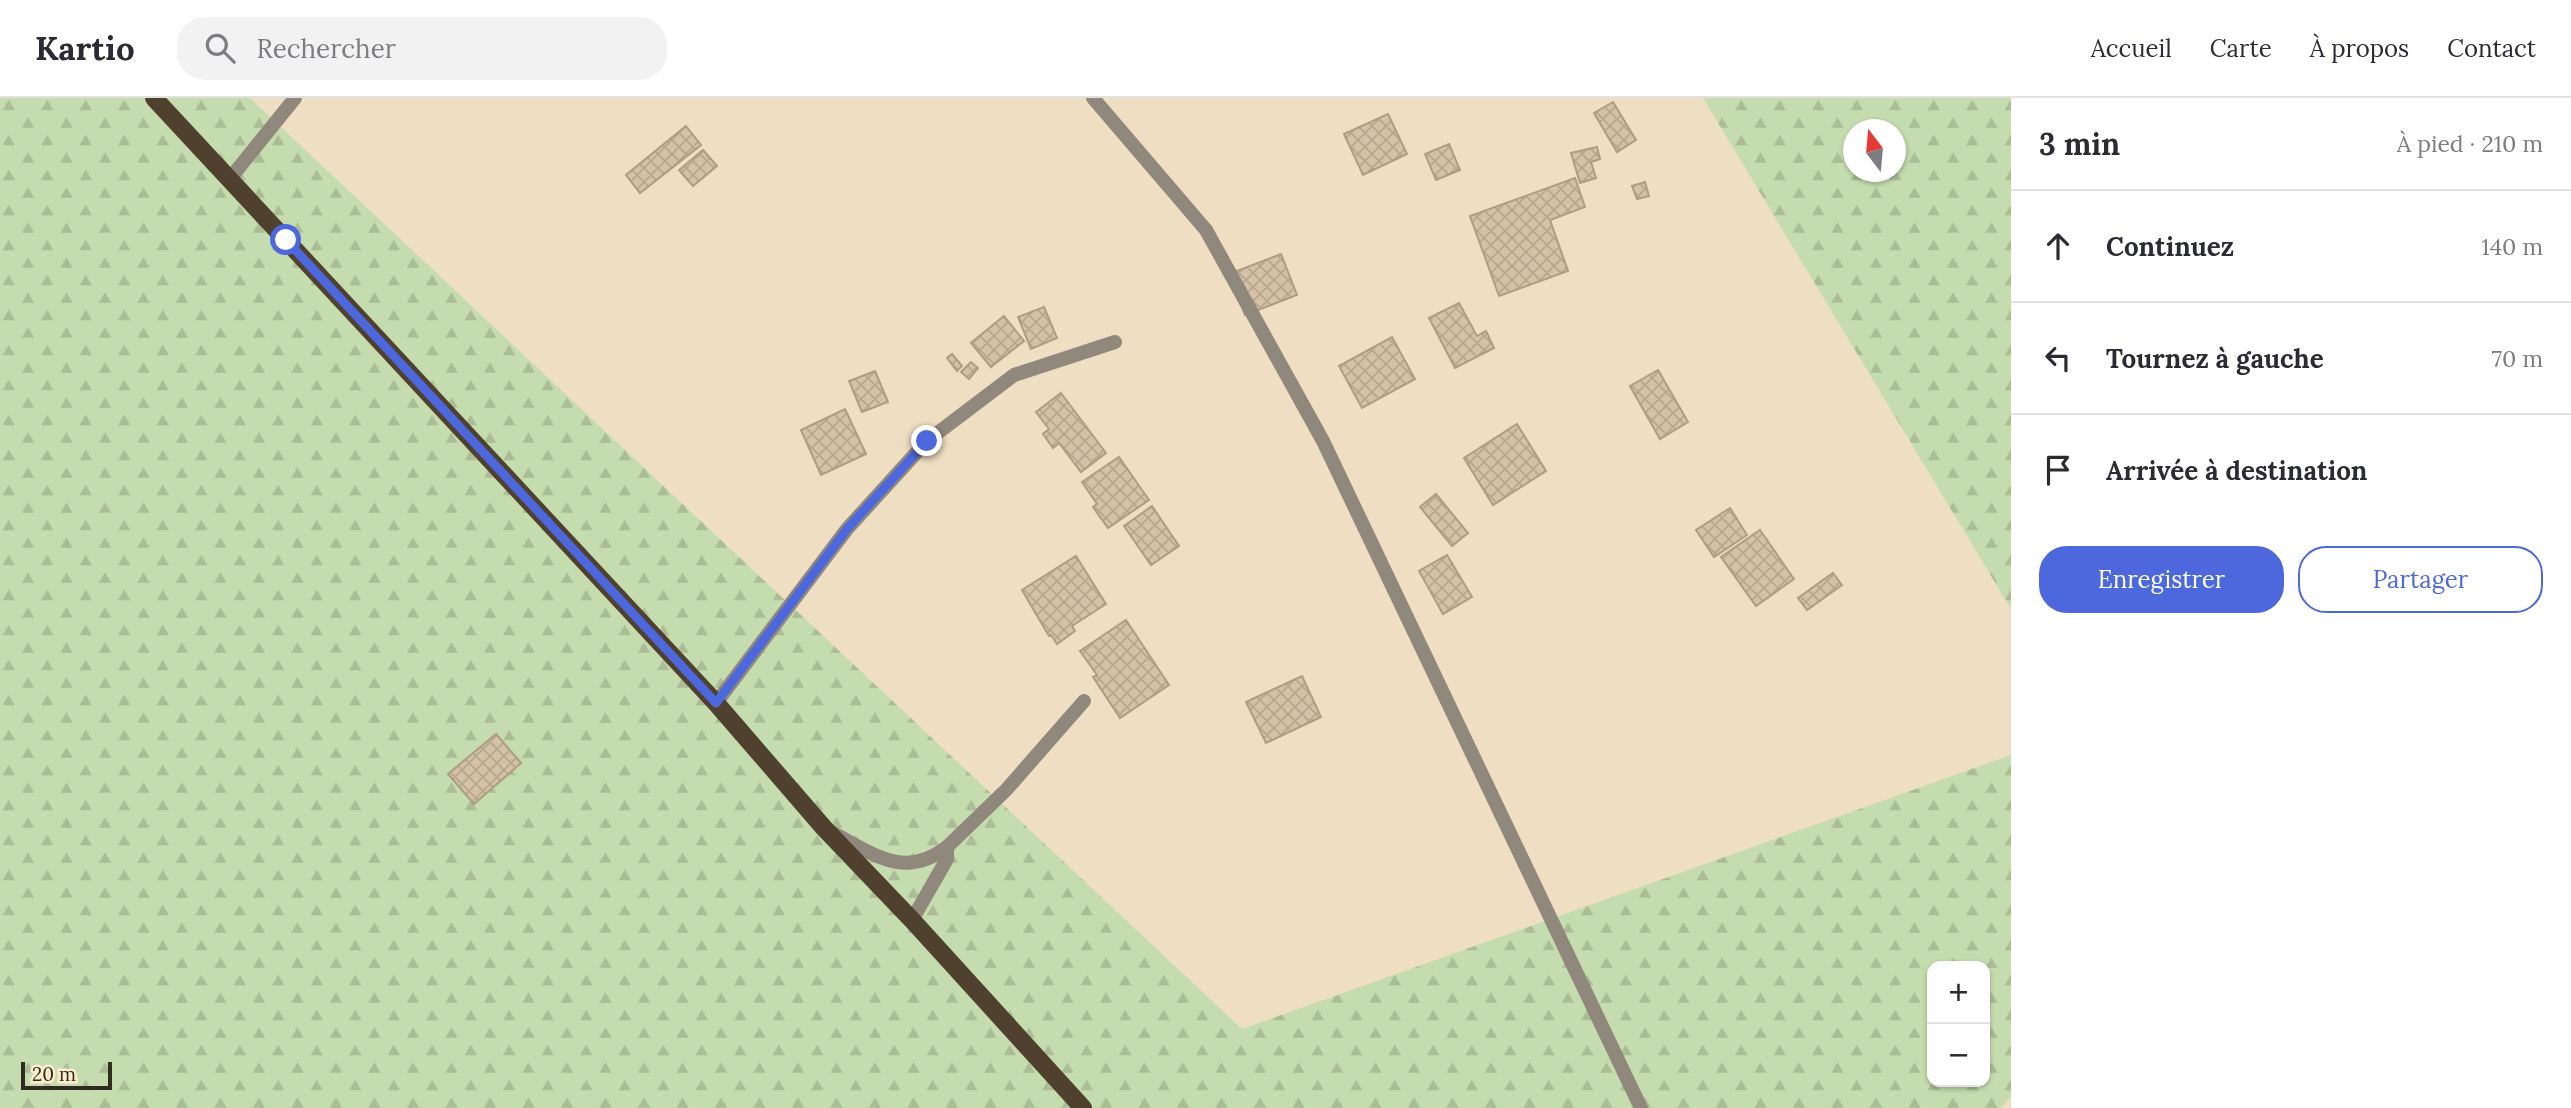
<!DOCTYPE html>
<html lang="fr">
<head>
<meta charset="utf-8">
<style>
	:root { --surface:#fff; --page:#f2f2f3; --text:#2b2b33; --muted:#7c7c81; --line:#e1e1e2; --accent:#4c68dc }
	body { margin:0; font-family:Lora,serif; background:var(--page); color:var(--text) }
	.controls { position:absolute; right:21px; bottom:21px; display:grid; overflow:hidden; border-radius:14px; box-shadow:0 2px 5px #0004 }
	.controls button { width:63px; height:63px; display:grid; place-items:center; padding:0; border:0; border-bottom:2px solid var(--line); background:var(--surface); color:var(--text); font:35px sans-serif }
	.compass { position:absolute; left:1843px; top:21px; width:63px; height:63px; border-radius:50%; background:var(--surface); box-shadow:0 2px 5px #0004; rotate:344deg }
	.scale { position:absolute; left:21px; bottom:18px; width:91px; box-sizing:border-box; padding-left:7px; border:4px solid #322c20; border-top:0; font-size:19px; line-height:24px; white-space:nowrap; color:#322c20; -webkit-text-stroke:5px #fdedcf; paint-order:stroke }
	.stop { position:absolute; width:21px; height:21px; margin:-16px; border:5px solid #4c68dc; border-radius:50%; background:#fff }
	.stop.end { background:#4c68dc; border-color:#fff; box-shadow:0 2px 7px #0008 }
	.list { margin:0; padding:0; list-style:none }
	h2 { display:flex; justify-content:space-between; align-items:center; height:91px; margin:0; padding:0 28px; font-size:30px }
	h2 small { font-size:23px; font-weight:400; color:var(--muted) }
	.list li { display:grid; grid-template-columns:46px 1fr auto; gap:21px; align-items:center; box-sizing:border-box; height:112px; padding:0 28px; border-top:2px solid var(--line) }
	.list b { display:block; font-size:26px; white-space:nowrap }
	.list em { font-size:23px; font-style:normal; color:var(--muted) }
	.actions { display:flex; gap:14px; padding:21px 28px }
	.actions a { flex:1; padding:16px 0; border:2px solid var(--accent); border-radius:28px; text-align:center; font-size:24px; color:var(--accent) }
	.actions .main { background:var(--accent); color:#fff }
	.icon { flex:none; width:38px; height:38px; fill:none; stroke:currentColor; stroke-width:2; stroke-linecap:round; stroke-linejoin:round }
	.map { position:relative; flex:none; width:2011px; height:1010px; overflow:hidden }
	header { display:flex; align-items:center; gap:42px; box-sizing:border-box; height:98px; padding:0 35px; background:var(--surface); border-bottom:2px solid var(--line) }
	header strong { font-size:33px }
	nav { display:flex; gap:38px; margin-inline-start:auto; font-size:24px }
	.search { width:490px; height:63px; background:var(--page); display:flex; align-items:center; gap:18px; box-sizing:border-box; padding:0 24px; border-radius:28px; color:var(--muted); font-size:26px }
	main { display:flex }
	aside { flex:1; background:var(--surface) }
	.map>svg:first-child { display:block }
	.forest { fill:url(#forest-firs); fill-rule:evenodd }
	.building { fill:url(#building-cross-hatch); stroke:#ae9d82; stroke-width:2 }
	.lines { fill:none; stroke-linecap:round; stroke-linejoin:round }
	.minor { stroke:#91887d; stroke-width:14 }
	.primary { stroke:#50402e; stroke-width:18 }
	.route { stroke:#4c68dc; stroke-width:9 }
</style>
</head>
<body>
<header>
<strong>Kartio</strong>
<div class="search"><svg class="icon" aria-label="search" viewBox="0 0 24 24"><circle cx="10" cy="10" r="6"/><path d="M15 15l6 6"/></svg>Rechercher</div>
<nav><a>Accueil</a><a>Carte</a><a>À propos</a><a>Contact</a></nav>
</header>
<main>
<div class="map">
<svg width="2011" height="1010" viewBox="0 0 2011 1010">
	<defs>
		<pattern id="forest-firs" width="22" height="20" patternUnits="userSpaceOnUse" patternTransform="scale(1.75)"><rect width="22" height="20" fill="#c5dcae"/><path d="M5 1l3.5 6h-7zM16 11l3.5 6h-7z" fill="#aabd95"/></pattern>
		<pattern id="building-cross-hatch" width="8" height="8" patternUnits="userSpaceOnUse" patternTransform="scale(1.75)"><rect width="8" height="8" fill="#d4c2a6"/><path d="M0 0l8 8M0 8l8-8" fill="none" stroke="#b6a78f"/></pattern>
	</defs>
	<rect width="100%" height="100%" fill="#efdfc2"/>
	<g class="forest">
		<path d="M0,0H250L1242,931L2011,657V999L2001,1010H0ZM1932,868H1985V984H1932Z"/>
		<path d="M1703,0H2011V511ZM1854,32H1896V74H1854Z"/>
	</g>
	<g class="building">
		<path d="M1613,4L1636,42L1617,54L1594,15Z"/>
		<path d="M1388,16L1407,56L1363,77L1344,36Z"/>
		<path d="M686,28L701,47L640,95L626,77Z"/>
		<path d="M1449,46L1460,72L1436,82L1425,56Z"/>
		<path d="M1597,49L1600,61L1591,64L1596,80L1580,85L1571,55Z"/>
		<path d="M703,52L717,68L693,88L679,72Z"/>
		<path d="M1575,80L1585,109L1550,122L1568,173L1499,198L1470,118Z"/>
		<path d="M1645,84L1649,98L1637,101L1632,88Z"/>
		<path d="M1281,156L1297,197L1245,217L1229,176Z"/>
		<path d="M1459,205L1477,238L1486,233L1494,250L1455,270L1429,220Z"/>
		<path d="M1044,209L1057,240L1031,251L1018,219Z"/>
		<path d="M1004,218L1024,243L991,269L971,245Z"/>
		<path d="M1392,239L1415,281L1362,310L1339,268Z"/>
		<path d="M952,256L962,268L957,273L947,260Z"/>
		<path d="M971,264L978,270L969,281L961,274Z"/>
		<path d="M1658,272L1688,324L1660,341L1630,288Z"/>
		<path d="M875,273L888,304L862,314L849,283Z"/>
		<path d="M1061,295L1106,355L1081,374L1059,345L1053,350L1043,336L1049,331L1036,314Z"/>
		<path d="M845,311L866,356L821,377L801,332Z"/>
		<path d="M1517,326L1546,373L1493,407L1464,360Z"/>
		<path d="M1119,359L1149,402L1108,430L1093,409L1097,406L1082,384Z"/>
		<path d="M1436,396L1468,435L1452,448L1420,409Z"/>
		<path d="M1152,408L1179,448L1151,467L1124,428Z"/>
		<path d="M1730,410L1747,437L1714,459L1696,432Z"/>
		<path d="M1760,432L1794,481L1756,508L1721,459Z"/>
		<path d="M1447,457L1472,499L1443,516L1419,473Z"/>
		<path d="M1076,458L1106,506L1072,528L1075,533L1057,546L1051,537L1049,538L1022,492Z"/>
		<path d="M1833,475L1842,487L1807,512L1798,500Z"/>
		<path d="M1126,522L1169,587L1120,620L1093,579L1097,577L1080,553Z"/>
		<path d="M1302,578L1321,619L1266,645L1246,604Z"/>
		<path d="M496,636L521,665L474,706L448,676Z"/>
	</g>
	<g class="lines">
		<g class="minor">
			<path d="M1093,0L1206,132L1323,343L1641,1010"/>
			<path d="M229,82L295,0"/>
			<path d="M716,605L847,431L927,343L1014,277L1115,244"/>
			<path d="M833,735C873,756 905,782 947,749"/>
			<path d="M912,822L947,761V749L1006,692L1084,603"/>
		</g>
		<path class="primary" d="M154,0L716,605L824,730L912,822L1083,1010"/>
	</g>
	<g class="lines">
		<path class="route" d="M286,142L716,605L847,431L927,343"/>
	</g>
</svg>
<div class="controls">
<button>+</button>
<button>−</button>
</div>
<svg class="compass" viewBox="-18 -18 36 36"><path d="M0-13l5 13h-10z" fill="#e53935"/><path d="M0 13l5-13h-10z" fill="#7c7c81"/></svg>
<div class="scale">20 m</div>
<div class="stop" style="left:286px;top:142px"></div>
<div class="stop end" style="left:927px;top:343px"></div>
</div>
<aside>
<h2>3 min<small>À pied · 210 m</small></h2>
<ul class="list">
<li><svg class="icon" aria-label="ahead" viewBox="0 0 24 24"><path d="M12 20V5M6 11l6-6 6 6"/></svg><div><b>Continuez</b></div><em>140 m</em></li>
<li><svg class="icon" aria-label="left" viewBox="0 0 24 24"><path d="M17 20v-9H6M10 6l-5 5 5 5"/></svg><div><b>Tournez à gauche</b></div><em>70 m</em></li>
<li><svg class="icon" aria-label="arrive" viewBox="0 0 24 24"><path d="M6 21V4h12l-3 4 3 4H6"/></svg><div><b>Arrivée à destination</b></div></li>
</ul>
<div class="actions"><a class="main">Enregistrer</a><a>Partager</a></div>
</aside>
</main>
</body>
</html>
